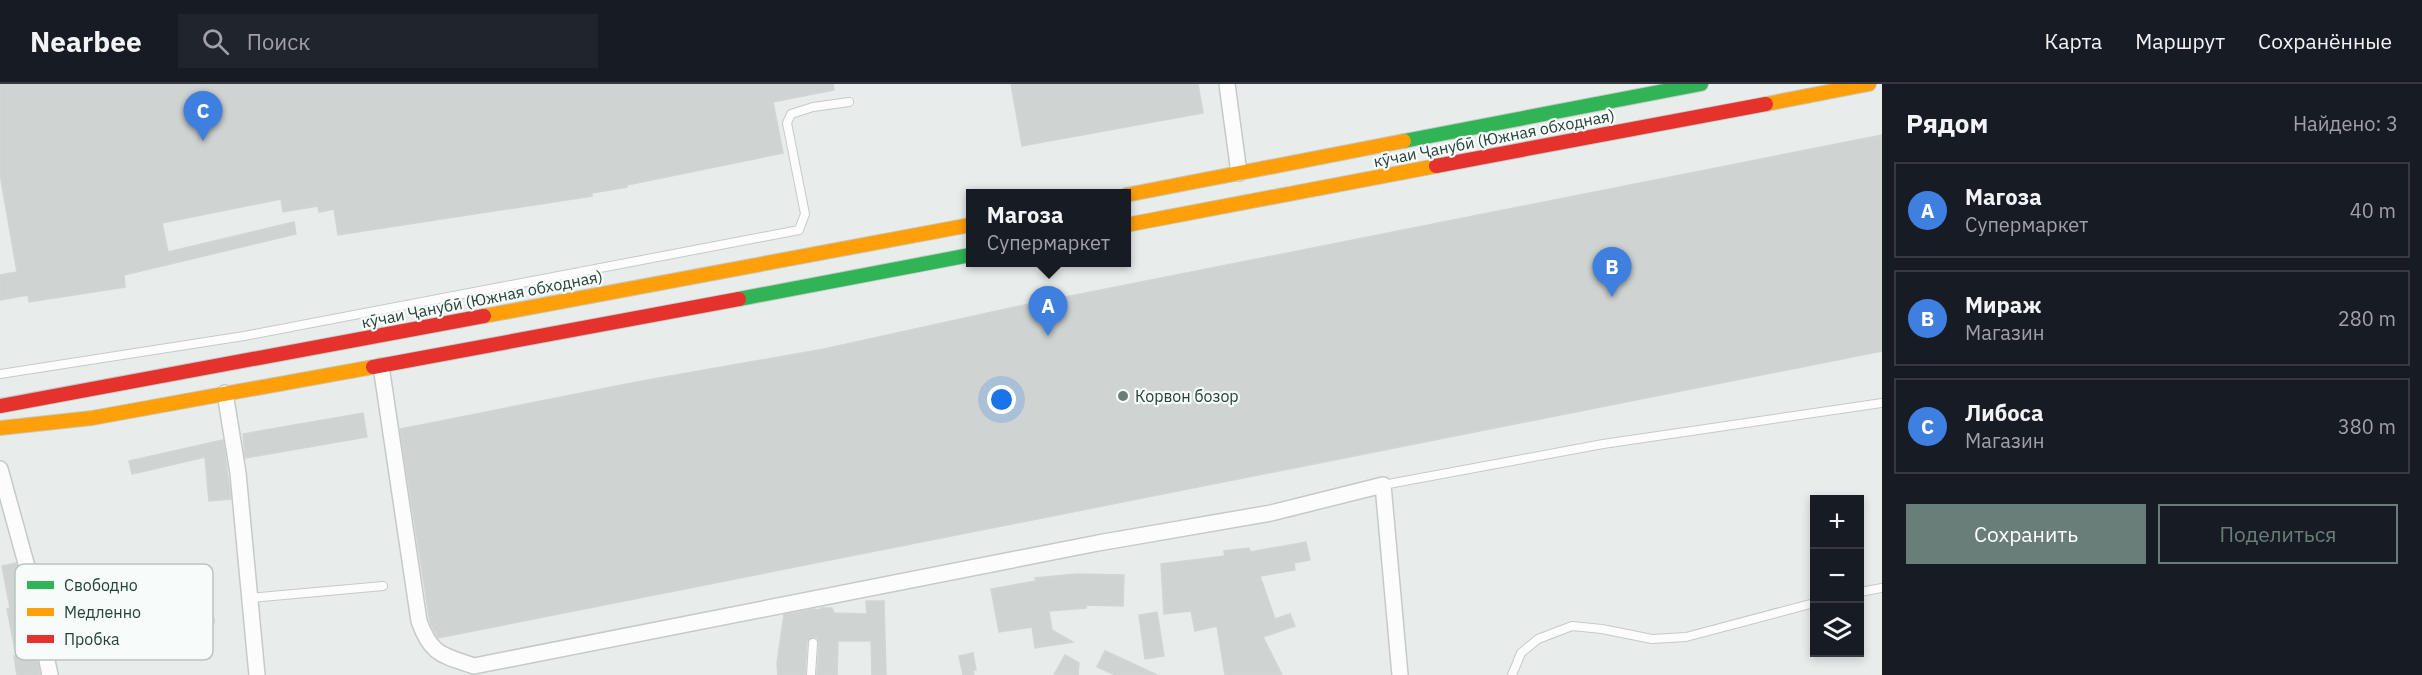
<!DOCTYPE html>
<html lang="ru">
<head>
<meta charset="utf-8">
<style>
	:root { --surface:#171b24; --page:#20242c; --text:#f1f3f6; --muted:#9ea1a6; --line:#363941; --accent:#697e78 }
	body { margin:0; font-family:"IBM Plex Sans",sans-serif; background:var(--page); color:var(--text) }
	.controls { position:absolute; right:18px; bottom:18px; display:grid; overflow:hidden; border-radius:0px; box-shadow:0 3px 9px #0003 }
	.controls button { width:54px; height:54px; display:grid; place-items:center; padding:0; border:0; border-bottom:2px solid var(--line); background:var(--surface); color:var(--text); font:30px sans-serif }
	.you { position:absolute; left:1002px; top:316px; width:21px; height:21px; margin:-15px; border:4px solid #fff; border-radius:50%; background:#1a73e8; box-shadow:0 0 0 9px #1a73e833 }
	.badge { display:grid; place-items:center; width:39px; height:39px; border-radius:50%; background:var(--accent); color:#fff; font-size:20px; font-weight:700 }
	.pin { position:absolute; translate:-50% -50px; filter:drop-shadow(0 2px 3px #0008) }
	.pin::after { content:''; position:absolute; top:32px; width:21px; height:18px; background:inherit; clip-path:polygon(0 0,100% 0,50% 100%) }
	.popup { position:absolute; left:966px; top:105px; width:165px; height:78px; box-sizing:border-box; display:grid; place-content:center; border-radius:0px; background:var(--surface); filter:drop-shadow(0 2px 4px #0005); font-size:20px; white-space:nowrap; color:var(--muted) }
	.popup b { font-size:22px; color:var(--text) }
	.popup::after { content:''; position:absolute; left:50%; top:100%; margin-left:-12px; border:12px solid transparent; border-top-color:var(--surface) }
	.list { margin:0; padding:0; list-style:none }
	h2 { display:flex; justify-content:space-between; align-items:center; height:78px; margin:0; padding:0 24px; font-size:26px }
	h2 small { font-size:20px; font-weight:400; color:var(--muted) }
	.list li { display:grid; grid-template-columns:39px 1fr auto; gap:18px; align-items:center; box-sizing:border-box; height:96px; margin:0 12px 12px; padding:0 12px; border:2px solid var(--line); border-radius:0px }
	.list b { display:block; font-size:22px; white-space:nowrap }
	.list p { margin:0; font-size:20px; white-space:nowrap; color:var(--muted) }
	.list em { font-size:20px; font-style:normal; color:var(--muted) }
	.actions { display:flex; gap:12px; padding:18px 24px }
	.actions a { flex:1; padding:14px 0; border:2px solid var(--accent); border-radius:0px; text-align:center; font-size:21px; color:var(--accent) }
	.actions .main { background:var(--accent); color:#fff }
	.icon { flex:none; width:33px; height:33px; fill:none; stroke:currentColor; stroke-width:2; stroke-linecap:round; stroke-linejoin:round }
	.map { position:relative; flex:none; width:1882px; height:591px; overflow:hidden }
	header { display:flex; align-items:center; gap:36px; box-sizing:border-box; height:84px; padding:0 30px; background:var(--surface); border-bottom:2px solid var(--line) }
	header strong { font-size:28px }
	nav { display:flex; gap:33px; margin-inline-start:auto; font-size:21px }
	.search { width:420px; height:54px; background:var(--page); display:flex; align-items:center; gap:15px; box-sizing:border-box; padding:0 21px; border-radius:0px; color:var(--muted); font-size:22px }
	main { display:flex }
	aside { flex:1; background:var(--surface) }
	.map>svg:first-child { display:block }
	.building { fill:#cfd4d2; stroke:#d1d6d4; stroke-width:1.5 }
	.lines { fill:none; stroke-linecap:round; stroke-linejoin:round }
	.lane-casing { stroke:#c5cac8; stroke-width:10 }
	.street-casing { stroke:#c5cac8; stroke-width:18 }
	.fast-casing { stroke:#c3cbc8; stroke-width:16 }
	.slow-casing { stroke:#c3cbc8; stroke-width:16 }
	.jam-casing { stroke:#c3cbc8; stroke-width:16 }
	.lane { stroke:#fcfcfc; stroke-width:8 }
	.street { stroke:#fcfcfc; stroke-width:15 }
	.fast { stroke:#30b455; stroke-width:14 }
	.slow { stroke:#ff9f0a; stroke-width:14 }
	.jam { stroke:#e5322d; stroke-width:14 }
	.poi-dot { fill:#697e78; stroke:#f7fbf9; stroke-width:2 }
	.labels { text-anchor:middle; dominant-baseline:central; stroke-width:4.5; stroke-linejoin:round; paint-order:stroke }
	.street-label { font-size:16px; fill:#24423a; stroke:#f7fbf9 }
	.poi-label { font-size:16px; fill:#24423a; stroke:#f7fbf9; text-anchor:start }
	.key { fill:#f7fbf9; stroke:#b8c4c0; stroke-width:1.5 }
	.key-label { font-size:16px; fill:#24423a }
</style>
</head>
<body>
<header>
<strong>Nearbee</strong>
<div class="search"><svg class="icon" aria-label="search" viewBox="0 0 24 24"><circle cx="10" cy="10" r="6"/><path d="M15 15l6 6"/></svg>Поиск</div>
<nav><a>Карта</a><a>Маршрут</a><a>Сохранённые</a></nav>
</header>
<main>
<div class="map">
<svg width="1882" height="591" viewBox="0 0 1882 591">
	<rect width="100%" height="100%" fill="#e8edeb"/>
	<g class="building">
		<path d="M0,0H833L834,6L773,18L783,69L627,101V103L592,109V112L338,151L334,125L319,128L318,122L283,128L281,115L162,139L168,168L294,138L296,150L124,191L125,203L29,218L28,211L0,216V191L17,188L0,90Z"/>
		<path d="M1011,0H1198L1203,29L1022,62Z"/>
		<path d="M1882,51V267L438,554L430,539L400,345L642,297L824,265L1015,223Z"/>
		<path d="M363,329L367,353L245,374L243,350Z"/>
		<path d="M223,356L231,415L209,417L205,373L132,390L129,377Z"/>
		<path d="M1306,458L1310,476L1294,479L1295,486L1260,492L1275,535L1290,530L1295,542L1263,553L1282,591H1225L1217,542L1195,547L1191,527L1164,530L1161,480L1225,472L1224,467L1249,464L1250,468Z"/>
		<path d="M16,479L20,492L40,590L17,591L14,572L16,571L7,525L10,524L2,482Z"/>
		<path d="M1077,490L1124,491L1123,522L1086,521V524L1049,527L1052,546L1073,558L1035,564L1032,543L999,548L991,505L1036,497L1035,494Z"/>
		<path d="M866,517H884L886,591H872L871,557H838L837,591H817L819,559L817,554L813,553L807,558L805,591H778L777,579L784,531L814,525L820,526V524H832L834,529L867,530Z"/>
		<path d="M1157,528L1164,572L1145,575L1139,531Z"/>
		<path d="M1105,567L1112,570L1157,591H1115L1097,583Z"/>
		<path d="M973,569L976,586H973L974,591H963L959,572Z"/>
		<path d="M1065,571L1079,579L1078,591H1054Z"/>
	</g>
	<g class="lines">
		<g class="lane-casing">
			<g id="lane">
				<path d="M0,290L244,252L799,146L805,130L787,39L791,30L813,23L849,18"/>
				<path d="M1383,401L1603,360L1882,319"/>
				<path d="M1860,508L1882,504"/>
				<path d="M250,514L383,502"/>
				<path d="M43,556L210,537"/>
				<path d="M811,591L813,559"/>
				<path d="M1512,591L1521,569L1538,555L1572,542L1602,545L1652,555L1686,553L1814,519"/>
			</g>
		</g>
		<g class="street-casing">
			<g id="street">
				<path d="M1227,0L1239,89"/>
				<path d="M381,282L419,537C431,571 442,571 474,582L1098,459L1271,429L1383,401L1400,591"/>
				<path d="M225,309L238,389L257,591"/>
				<path d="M0,385L29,490L50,591"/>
			</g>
		</g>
		<g class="fast-casing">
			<g id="fast">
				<path d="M1404,57L1701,0"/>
				<path d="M739,215L970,171"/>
			</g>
		</g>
		<g class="slow-casing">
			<g id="slow">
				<path d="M1766,20L1869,0"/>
				<path d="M1126,111L1404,57"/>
				<path d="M1126,141L1436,82"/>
				<path d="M484,232L970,141"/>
				<path d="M0,344L92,334L373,283"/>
			</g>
		</g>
		<g class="jam-casing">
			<g id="jam">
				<path d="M1436,82L1766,20"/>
				<path d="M373,283L739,215"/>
				<path d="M0,322L484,232"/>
			</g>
		</g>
		<use href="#lane" class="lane"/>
		<use href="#street" class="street"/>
		<use href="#fast" class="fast"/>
		<use href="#slow" class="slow"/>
		<use href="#jam" class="jam"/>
	</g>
	<circle class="poi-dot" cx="1123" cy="312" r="6"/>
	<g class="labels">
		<g class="street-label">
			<text transform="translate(1494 54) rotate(-11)">кӯчаи Ҷанубӣ (Южная обходная)</text>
			<text transform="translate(482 215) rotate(-11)">кӯчаи Ҷанубӣ (Южная обходная)</text>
		</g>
		<g class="poi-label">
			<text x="1135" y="312">Корвон бозор</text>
		</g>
	</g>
	<rect x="15" y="480" width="198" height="96" rx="9" class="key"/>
	<rect x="27" y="497" width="27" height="8" fill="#30b455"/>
	<rect x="27" y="524" width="27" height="8" fill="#ff9f0a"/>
	<rect x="27" y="551" width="27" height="8" fill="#e5322d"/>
	<g class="key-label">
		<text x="64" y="507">Свободно</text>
		<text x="64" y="534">Медленно</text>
		<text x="64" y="561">Пробка</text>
	</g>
</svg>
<div class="controls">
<button>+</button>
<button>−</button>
<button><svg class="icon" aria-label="layers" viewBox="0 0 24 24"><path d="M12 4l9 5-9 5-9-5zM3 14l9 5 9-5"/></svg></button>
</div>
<div class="you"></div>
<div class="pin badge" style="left:1048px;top:252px;background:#3f7fe0">A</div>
<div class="popup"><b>Магоза</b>Супермаркет</div>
<div class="pin badge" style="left:1612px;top:213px;background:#3f7fe0">B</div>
<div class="pin badge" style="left:203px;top:57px;background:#3f7fe0">C</div>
</div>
<aside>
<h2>Рядом<small>Найдено: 3</small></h2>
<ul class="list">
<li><span class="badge" style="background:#3f7fe0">A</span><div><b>Магоза</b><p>Супермаркет</p></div><em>40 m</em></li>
<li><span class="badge" style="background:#3f7fe0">B</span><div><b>Мираж</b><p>Магазин</p></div><em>280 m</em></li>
<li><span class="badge" style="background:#3f7fe0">C</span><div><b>Либоса</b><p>Магазин</p></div><em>380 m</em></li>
</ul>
<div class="actions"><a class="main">Сохранить</a><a>Поделиться</a></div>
</aside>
</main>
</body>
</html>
